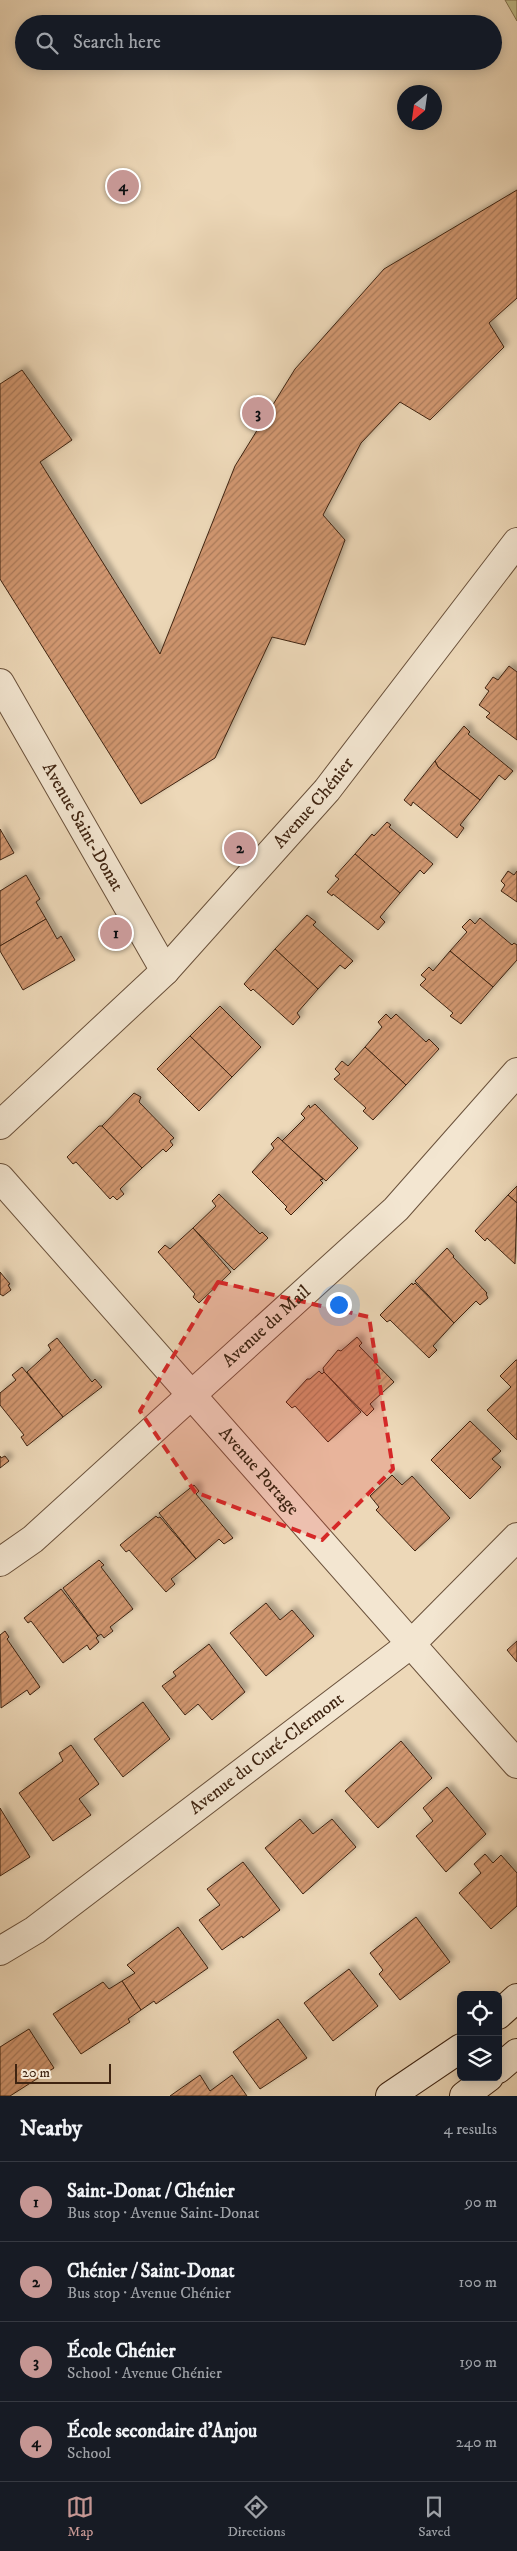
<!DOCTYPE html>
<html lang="en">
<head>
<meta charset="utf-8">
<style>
	:root { --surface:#171b24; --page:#20242c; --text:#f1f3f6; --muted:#9ea1a6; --line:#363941; --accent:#c59692 }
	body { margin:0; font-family:"IM FELL DW Pica",serif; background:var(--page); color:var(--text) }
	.controls { position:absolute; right:15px; bottom:15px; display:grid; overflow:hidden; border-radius:8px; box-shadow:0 2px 12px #0003 }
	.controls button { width:45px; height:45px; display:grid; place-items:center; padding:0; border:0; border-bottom:1px solid var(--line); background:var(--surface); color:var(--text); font:25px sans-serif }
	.compass { position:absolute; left:397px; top:85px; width:45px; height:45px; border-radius:50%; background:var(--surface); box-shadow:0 2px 12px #0003; rotate:209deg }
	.scale { position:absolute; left:15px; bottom:12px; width:96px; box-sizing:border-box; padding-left:5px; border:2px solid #3f2411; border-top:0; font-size:14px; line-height:18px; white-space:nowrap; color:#3f2411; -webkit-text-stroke:4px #f3e6d1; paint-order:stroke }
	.you { position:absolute; left:338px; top:1304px; width:18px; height:18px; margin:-12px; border:4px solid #fff; border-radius:50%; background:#1a73e8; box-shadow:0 0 0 8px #1a73e833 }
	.badge { display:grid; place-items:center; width:32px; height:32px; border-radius:50%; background:var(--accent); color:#111; font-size:16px; font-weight:700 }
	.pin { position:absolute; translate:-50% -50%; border:2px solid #fff; box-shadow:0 1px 5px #0006 }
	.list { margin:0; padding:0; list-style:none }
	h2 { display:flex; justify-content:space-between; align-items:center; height:65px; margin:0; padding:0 20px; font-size:21px }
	h2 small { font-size:16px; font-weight:400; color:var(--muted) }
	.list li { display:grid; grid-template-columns:32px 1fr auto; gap:15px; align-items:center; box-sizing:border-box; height:80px; padding:0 20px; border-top:1px solid var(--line) }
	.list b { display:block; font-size:19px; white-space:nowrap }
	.list p { margin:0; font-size:16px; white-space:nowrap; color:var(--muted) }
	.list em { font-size:16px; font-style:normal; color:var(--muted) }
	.icon { flex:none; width:28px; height:28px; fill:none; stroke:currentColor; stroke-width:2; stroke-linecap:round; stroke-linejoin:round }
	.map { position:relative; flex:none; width:517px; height:2096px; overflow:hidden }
	.search { position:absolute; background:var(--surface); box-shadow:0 2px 12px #0003; left:15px; right:15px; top:15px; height:55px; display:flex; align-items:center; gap:12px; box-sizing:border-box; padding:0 18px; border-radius:28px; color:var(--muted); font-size:19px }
	.sheet { height:385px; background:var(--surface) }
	nav { display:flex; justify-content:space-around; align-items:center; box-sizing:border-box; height:70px; border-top:1px solid var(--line); background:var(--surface); font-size:14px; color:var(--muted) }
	nav a { display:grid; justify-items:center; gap:2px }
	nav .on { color:var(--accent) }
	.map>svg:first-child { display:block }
	.green { fill:#c0bc89; stroke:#80704d }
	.building { fill:url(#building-hatch); stroke:#3f2411; filter:url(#shadow) }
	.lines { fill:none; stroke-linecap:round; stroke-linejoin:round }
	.street-casing { stroke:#6a513b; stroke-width:30 }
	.secondary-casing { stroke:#3f2411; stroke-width:30 }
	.street { stroke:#f3e6d1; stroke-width:28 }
	.secondary { stroke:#f3e6d1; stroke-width:28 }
	.marked { fill:#d62828; fill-opacity:0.2; stroke:#d62828; stroke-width:4; stroke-dasharray:10 6; stroke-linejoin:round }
	.labels { text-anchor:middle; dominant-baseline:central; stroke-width:4; stroke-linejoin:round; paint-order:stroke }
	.street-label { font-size:18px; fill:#3f2411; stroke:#f3e6d1 }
</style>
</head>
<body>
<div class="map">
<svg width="517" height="2096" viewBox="0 0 517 2096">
	<defs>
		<pattern id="building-hatch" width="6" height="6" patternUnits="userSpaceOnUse" patternTransform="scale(1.25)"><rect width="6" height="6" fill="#d19770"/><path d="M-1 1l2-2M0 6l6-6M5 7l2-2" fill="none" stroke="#ab7b5b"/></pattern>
		<filter id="shadow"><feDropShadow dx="4.5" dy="-4.5" stdDeviation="2.5" flood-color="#0004"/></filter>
	</defs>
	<rect width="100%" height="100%" fill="#edd8b8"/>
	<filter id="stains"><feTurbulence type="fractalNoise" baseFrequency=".004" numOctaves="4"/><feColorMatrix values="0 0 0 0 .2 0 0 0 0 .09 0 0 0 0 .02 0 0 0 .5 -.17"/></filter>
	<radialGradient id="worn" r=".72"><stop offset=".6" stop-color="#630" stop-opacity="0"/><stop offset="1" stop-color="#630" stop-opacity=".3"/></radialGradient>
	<path class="green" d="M505,0H517V21Z"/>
	<g class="building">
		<path d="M517,190V298L489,323L504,347L430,420L400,402L361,443L323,515L345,540L305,645L272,637L215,758L141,804L0,579V384L22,370L72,440L40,462L160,654L235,466L295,369L384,269Z"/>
		<path d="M509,666L517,672V740L486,717L490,713L479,705L489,691L485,688L493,677L498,680Z"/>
		<path d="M464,726L470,732L468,734L513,771L505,780L499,775L480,800L438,767L435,761Z"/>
		<path d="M435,761L438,767L480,800L460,825L464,828L457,838L413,802L411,806L404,800Z"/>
		<path d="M387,822L391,825L389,827L433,864L424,874L420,870L400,893L355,854L372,834L374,836Z"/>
		<path d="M0,829L14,853L0,860Z"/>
		<path d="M355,854L400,893L380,917L385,922L378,930L333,894L332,896L327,892L339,879L335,876Z"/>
		<path d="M508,871L514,875L517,871V902L501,891L505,885L501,881Z"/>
		<path d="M26,875L40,899L36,902L46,919L0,946V891Z"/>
		<path d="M307,915L316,922L313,925L353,961L345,969L340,965L318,989L275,949Z"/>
		<path d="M480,918L512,945L514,943L517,945V960L493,987L450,951L467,932L462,927L470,919L475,924Z"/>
		<path d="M46,919L57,939L61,936L75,960L23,990L0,951V946Z"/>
		<path d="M275,949L318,989L297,1013L300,1017L293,1025L253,989L251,991L244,984Z"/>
		<path d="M450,951L493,987L461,1024L450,1016L453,1013L420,985L426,979L421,975L429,967L433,971Z"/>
		<path d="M220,1006L261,1047L232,1077L190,1036Z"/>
		<path d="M386,1014L391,1019L396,1014L426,1042L429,1039L439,1049L406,1085L365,1047L382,1027L378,1022Z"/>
		<path d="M190,1036L232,1077L199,1111L157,1069Z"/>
		<path d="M365,1047L406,1085L373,1120L363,1111L366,1108L334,1079L340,1074L335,1069L342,1061L348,1066Z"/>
		<path d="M134,1093L141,1097L139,1102L174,1138L170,1141L173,1145L166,1152L163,1149L142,1168L102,1126Z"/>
		<path d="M315,1104L358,1148L326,1181L282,1141L305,1118L301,1114L309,1105L310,1108Z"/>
		<path d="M99,1126H102L142,1168L120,1189L124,1194L117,1200L113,1196L110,1199L76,1162L73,1164L67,1157Z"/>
		<path d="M278,1137L323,1179L320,1180L323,1183L291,1215L285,1209L287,1207L252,1172L274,1148L271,1144Z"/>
		<path d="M517,1186V1203L508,1195Z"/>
		<path d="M219,1194L260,1234L262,1232L268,1238L234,1270L193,1228L216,1206L212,1201Z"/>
		<path d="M508,1195L517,1203L515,1264L487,1238L485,1241L475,1231Z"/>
		<path d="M193,1228L231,1272L199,1303L193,1297L195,1294L158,1252L165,1245L170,1249Z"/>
		<path d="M447,1248L454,1256L453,1257L487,1293L486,1294L488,1298L480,1305L476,1301L454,1323L415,1281Z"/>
		<path d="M0,1272L10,1284L8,1285L11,1290L3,1296L0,1294Z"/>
		<path d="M412,1283L413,1285L415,1283L454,1323L433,1346L437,1350L429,1358L390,1320L387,1322L380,1315Z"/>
		<path d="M357,1337L362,1343L359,1346L394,1382L370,1404L374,1409L367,1416L324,1372L323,1368L338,1350L341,1351Z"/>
		<path d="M57,1338L92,1382L95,1379L102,1387L63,1417L27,1372L51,1350L48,1345Z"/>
		<path d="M516,1360H517V1440L487,1410L511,1387L500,1376Z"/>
		<path d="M22,1367L63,1417L27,1446L21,1437L24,1435L0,1405V1393L16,1380L12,1375Z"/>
		<path d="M319,1371L322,1374L324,1372L361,1412L328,1442L295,1406L292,1408L286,1402L307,1379H310Z"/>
		<path d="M470,1421L501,1451L492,1459L501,1467L470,1499L431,1460Z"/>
		<path d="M0,1456L1,1458L5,1456L9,1461L0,1468Z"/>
		<path d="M392,1475L402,1485L412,1476L450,1518L415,1551L376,1510L379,1507L370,1496Z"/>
		<path d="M194,1485L199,1491L196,1494L233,1538L224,1544L219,1539L196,1559L159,1513Z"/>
		<path d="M156,1516L158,1518L160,1517L196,1559L171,1579L175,1584L166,1592L129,1550L126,1552L120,1545Z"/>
		<path d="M99,1560L104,1565L101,1567L133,1609L110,1627L113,1631L104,1638L101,1634L98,1636L63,1588Z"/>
		<path d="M61,1589L98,1636L96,1638L99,1642L90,1650L87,1645L63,1663L31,1621L28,1623L24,1618Z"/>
		<path d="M266,1603L280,1620L292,1610L314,1636L266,1676L230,1633Z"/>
		<path d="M5,1631L9,1637L7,1639L40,1687L30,1695L27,1690L1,1708L0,1635Z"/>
		<path d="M517,1641V1662L507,1650Z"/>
		<path d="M209,1644L245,1692L212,1720L198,1704L185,1715L162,1686L176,1676L173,1672Z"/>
		<path d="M143,1702L170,1739L123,1777L94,1739Z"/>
		<path d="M401,1741L432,1778L378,1828L345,1791Z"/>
		<path d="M71,1745L99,1784L79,1799L91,1815L53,1841L19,1793L63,1761L59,1753Z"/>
		<path d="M447,1787L486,1834L446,1872L416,1836L433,1821L423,1808Z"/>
		<path d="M0,1808L30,1857L0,1876Z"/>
		<path d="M300,1819L313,1834L332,1819L356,1847L303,1894L265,1848Z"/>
		<path d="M485,1854L493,1863L501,1855L517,1873V1906L491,1929L459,1893L481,1873L474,1864Z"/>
		<path d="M243,1862L280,1910L243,1938L242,1936L222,1950L199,1920L220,1905L207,1889Z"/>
		<path d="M416,1917L450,1962L400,2000L379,1974L383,1970L370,1953Z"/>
		<path d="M178,1927L208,1968L156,2004L154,2001L141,2010L122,1981L135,1973L127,1965Z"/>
		<path d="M349,1969L378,2006L333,2041L304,2003Z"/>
		<path d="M122,1981L141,2010L128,2019L130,2022L81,2054L53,2014L103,1982L109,1989Z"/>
		<path d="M278,2019L307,2058L260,2089L233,2052Z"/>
		<path d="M29,2029L54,2068L10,2096H0V2047Z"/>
		<path d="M200,2075L210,2091L232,2075L247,2096H170Z"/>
	</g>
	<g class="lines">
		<g class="street-casing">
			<g id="street">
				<path id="s1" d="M0,683L165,971"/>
				<path id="s2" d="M0,1125L165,971L327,790L517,542"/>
				<path id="s3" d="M0,1178L517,1764"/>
				<path id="s4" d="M0,1562L33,1539L396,1209L517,1072"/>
				<path id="s5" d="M0,1951L35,1930L411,1644L517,1537"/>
			</g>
		</g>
		<g class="secondary-casing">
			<g id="secondary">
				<path d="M498,2015L517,1998"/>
				<path d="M498,2069L517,2053"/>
				<path d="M390,2096L461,2048"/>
				<path d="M464,2096L489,2077"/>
			</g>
		</g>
		<use href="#street" class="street"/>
		<use href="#secondary" class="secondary"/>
	</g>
	<path class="marked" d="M218,1282L369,1317L393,1469L322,1540L195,1492L140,1411Z"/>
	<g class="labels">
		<g class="street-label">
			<text stroke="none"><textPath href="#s2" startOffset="450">Avenue Chénier</textPath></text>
			<text stroke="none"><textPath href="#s1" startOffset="166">Avenue Saint-Donat</textPath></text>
			<text stroke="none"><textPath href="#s4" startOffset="356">Avenue du Mail</textPath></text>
			<text stroke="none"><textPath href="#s3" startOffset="391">Avenue Portage</textPath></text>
			<text stroke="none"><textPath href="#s5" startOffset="332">Avenue du Curé-Clermont</textPath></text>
		</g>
	</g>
	<rect width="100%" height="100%" filter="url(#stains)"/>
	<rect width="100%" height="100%" fill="url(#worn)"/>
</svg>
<div class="controls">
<button><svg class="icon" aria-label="locate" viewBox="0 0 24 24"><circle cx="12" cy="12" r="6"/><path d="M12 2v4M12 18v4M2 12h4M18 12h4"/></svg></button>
<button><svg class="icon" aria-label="layers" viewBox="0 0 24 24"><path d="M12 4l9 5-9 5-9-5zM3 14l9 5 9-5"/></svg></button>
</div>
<svg class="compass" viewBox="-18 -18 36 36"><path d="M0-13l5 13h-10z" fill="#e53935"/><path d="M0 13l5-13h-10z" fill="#9ea1a6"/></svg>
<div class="scale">20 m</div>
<div class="you"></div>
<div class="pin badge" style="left:116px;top:933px">1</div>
<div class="pin badge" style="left:240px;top:848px">2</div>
<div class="pin badge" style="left:258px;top:413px">3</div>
<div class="pin badge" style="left:123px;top:186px">4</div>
<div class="search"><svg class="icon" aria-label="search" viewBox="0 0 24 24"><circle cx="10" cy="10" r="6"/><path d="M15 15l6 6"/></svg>Search here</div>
</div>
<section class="sheet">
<h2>Nearby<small>4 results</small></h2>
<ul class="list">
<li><span class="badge">1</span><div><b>Saint-Donat / Chénier</b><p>Bus stop · Avenue Saint-Donat</p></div><em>90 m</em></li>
<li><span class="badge">2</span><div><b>Chénier / Saint-Donat</b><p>Bus stop · Avenue Chénier</p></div><em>100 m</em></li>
<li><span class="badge">3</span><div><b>École Chénier</b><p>School · Avenue Chénier</p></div><em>190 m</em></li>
<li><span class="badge">4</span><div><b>École secondaire d'Anjou</b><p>School</p></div><em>240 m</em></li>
</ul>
</section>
<nav>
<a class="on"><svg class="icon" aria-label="map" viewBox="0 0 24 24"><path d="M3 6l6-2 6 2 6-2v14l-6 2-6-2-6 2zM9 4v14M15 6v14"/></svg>Map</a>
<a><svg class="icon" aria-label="directions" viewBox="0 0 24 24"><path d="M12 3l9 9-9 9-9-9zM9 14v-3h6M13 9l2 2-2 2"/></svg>Directions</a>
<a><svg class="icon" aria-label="saved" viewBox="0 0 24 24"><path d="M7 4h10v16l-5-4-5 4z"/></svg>Saved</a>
</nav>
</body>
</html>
